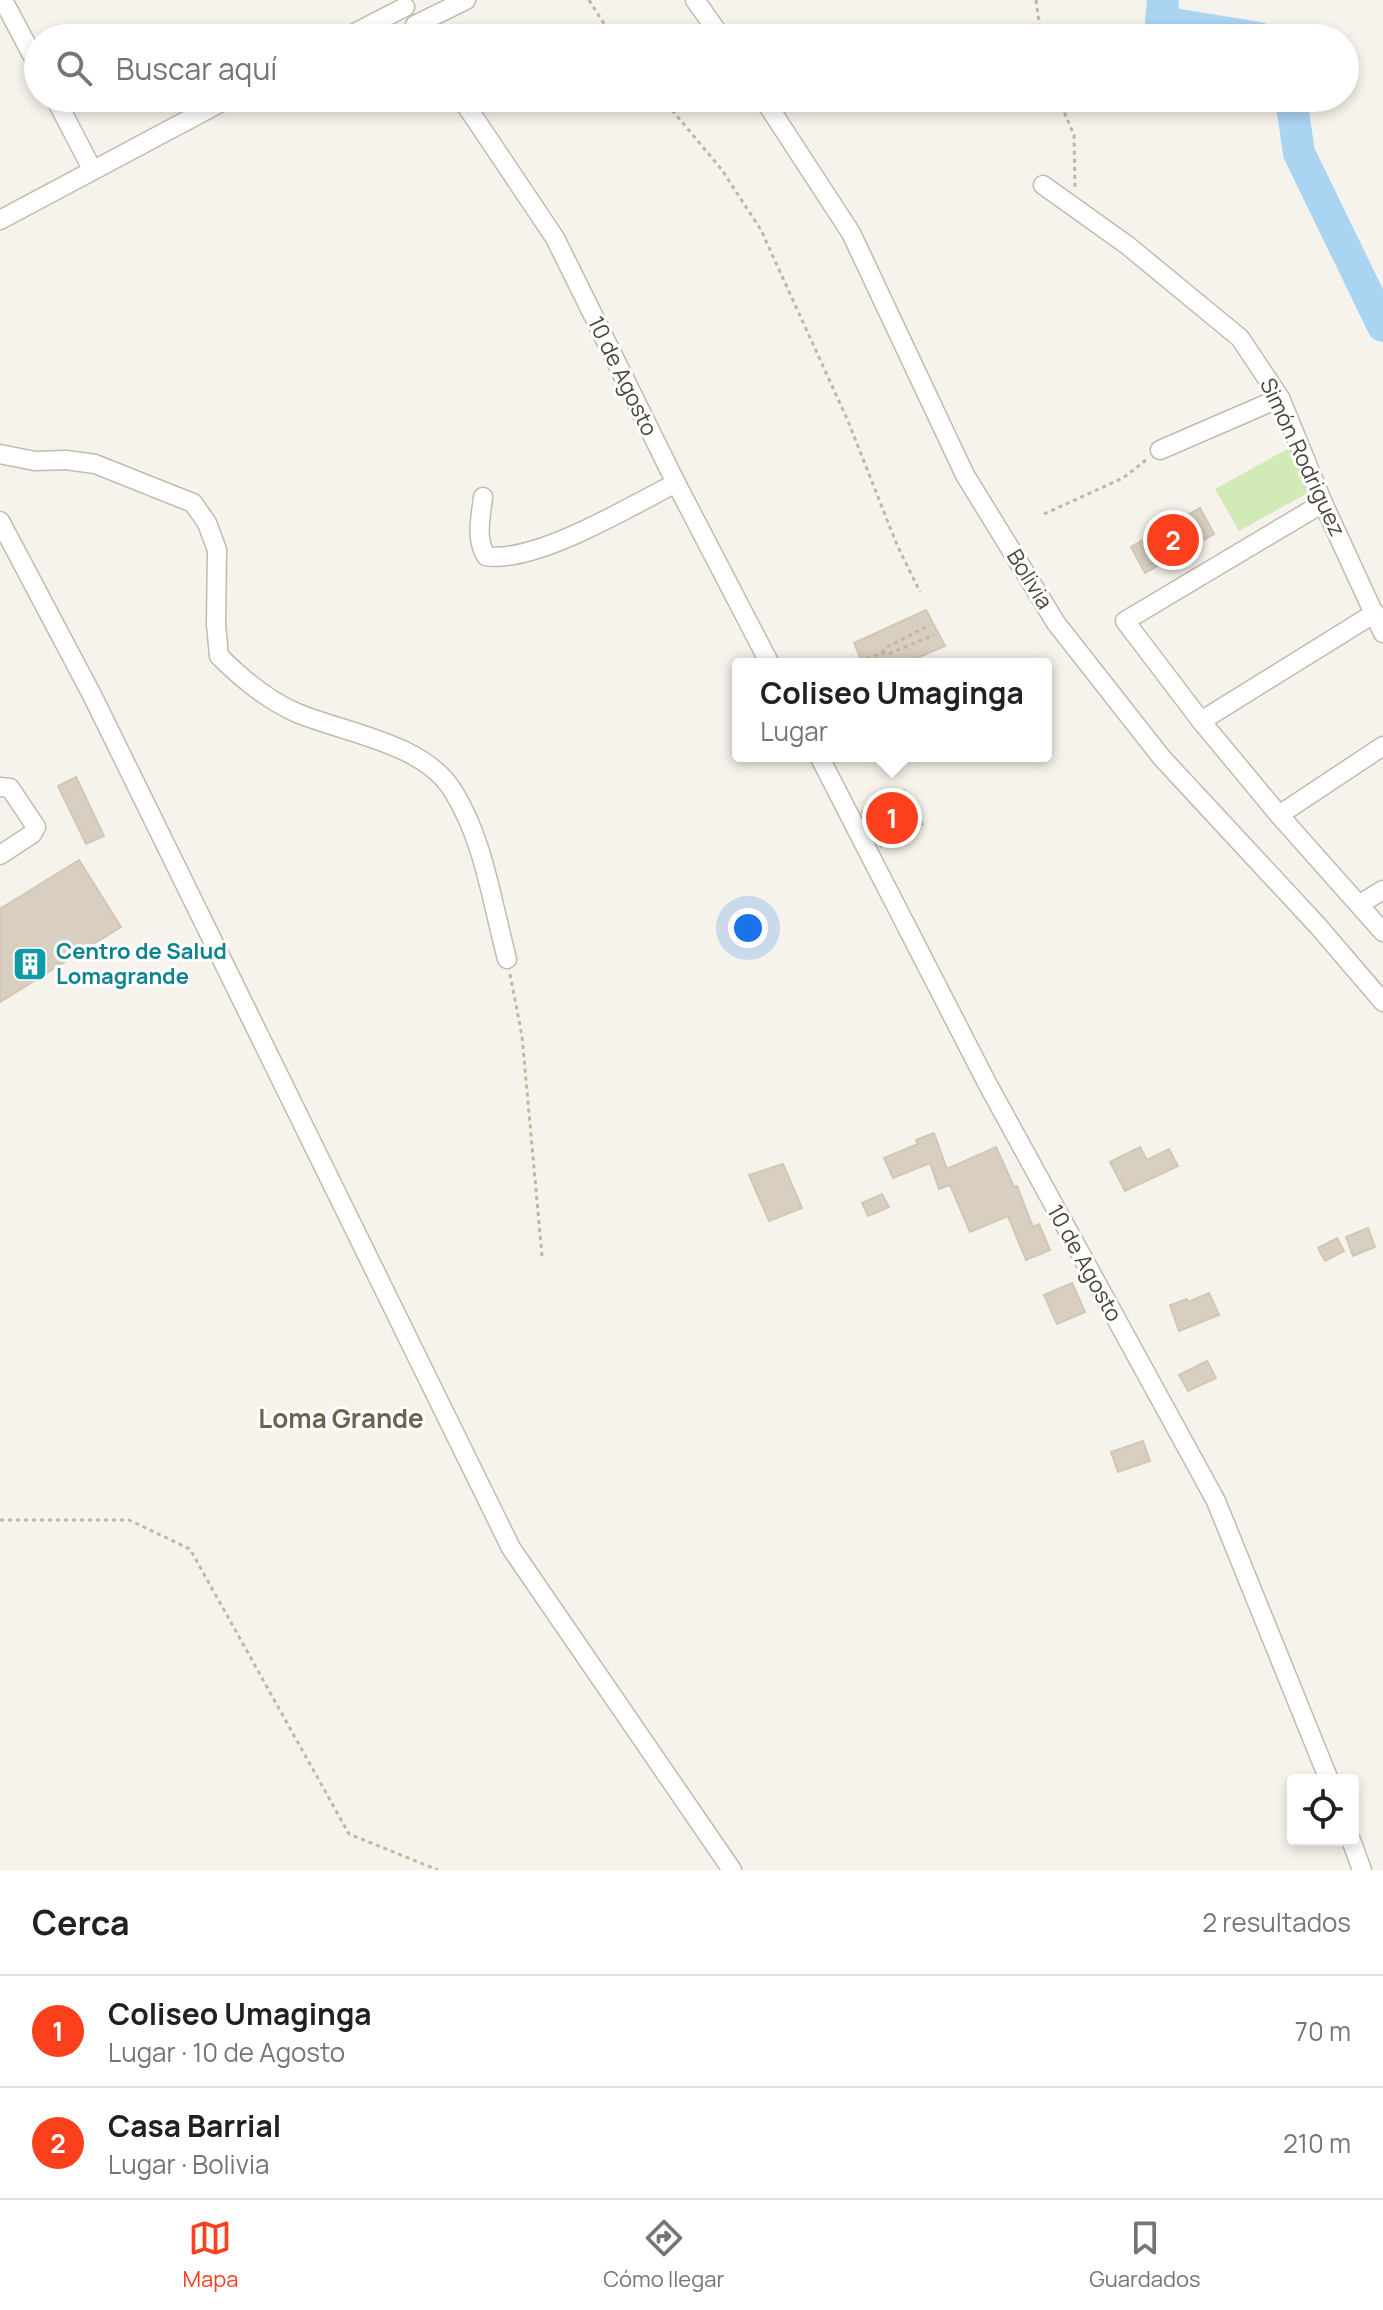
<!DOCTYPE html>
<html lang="es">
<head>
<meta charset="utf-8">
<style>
	:root { --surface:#fff; --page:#f6f6f6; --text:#202124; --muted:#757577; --line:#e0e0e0; --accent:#fc3f1d }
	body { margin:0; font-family:Manrope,sans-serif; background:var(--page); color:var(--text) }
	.controls { position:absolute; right:24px; bottom:24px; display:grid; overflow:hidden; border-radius:8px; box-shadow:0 4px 12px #0003 }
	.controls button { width:72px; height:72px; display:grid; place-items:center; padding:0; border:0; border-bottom:2px solid var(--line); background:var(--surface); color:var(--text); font:40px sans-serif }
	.you { position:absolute; left:748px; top:928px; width:28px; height:28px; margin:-20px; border:6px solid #fff; border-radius:50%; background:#1a73e8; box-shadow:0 0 0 12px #1a73e833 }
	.badge { display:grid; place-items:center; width:52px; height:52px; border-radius:50%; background:var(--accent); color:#fff; font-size:26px; font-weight:700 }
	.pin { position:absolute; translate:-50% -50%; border:4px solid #fff; box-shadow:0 2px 8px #0006 }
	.popup { position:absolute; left:732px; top:658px; width:320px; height:104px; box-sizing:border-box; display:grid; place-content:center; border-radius:8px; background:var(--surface); filter:drop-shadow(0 2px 6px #0005); font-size:26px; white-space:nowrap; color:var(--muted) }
	.popup b { font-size:30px; color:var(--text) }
	.popup::after { content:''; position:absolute; left:50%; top:100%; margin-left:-16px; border:16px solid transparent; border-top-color:var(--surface) }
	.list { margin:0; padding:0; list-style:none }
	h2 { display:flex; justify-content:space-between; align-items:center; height:104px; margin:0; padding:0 32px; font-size:34px }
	h2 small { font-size:26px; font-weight:400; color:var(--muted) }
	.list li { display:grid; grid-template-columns:52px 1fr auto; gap:24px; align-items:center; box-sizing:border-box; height:112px; padding:0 32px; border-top:2px solid var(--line) }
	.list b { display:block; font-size:30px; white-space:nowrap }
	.list p { margin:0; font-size:26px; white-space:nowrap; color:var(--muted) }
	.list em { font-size:26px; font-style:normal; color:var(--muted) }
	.icon { flex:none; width:44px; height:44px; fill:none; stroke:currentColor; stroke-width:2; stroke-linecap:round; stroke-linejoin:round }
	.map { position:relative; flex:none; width:1383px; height:1870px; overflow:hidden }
	.search { position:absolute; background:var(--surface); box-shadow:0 4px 12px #0003; left:24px; right:24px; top:24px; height:88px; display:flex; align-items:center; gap:20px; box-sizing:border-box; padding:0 28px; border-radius:44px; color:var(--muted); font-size:30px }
	.sheet { height:328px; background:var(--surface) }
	nav { display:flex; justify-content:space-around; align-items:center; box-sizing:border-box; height:112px; border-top:2px solid var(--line); background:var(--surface); font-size:22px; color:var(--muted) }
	nav a { display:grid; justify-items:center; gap:4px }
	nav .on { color:var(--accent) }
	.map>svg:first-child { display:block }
	.green { fill:#d2eab5 }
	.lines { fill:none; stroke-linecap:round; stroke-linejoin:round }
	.river { stroke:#a9d4f2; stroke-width:32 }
	.building { fill:#d8cfc1; stroke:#d3c7b4; stroke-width:2 }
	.minor-casing { stroke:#c2bbae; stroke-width:21 }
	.path { stroke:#c4b79f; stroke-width:3; stroke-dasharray:4 4; stroke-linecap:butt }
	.minor { stroke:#fff; stroke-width:18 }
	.labels { text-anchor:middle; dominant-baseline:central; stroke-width:6; stroke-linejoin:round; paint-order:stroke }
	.street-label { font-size:22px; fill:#4b4439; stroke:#fff }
	.culture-label { font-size:22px; font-weight:bold; fill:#0d838f; stroke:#fff; text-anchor:start }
	.quarter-label { font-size:26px; font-weight:bold; fill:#6e6250; stroke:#fff }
</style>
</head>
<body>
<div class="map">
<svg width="1383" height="1870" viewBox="0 0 1383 1870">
	<rect width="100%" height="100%" fill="#f6f3ec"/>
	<path class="green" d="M1289,448L1313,490L1239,531L1215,489Z"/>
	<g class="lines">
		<g class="river">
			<path d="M1163,0L1161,22L1259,38"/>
			<path d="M1291,98L1299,153L1383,326"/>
		</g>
	</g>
	<g class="building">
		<path d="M1200,508L1214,534L1145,573L1131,547Z"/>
		<path d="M926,610L945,646L903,664H863L854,643Z"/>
		<path d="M76,777L104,836L86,844L58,786Z"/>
		<path d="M904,790L923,824L881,847L862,812Z"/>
		<path d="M79,860L121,927L0,1002V909Z"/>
		<path d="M934,1133L947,1169L996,1147L1014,1187L1017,1186L1033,1227L1039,1224L1050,1250L1026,1260L1008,1216L970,1232L950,1185L939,1189L930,1163L893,1178L884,1158L918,1144L916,1140Z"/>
		<path d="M1140,1147L1147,1160L1169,1149L1178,1166L1125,1191L1110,1162Z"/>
		<path d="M783,1164L802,1208L769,1221L749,1175Z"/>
		<path d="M882,1194L889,1207L868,1216L862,1203Z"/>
		<path d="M1368,1228L1375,1247L1353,1256L1346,1237Z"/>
		<path d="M1337,1238L1344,1251L1325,1261L1318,1248Z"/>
		<path d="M1072,1283L1085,1312L1057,1324L1044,1295Z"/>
		<path d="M1209,1293L1219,1315L1179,1331L1170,1305L1187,1299L1188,1302Z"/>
		<path d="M1207,1361L1216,1378L1188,1391L1179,1375Z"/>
		<path d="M1143,1441L1150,1461L1118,1472L1111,1452Z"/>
	</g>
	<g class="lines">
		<g class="minor-casing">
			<g id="minor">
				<path d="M3,0L38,66"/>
				<path d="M695,0L722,38"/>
				<path d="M415,25L466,0"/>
				<path d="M345,38L405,7"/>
				<path d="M55,98L92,169"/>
				<path d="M461,98L555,238L676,483L770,664"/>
				<path d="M763,98L851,233L965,475L1056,623L1162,758L1318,926L1383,1002"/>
				<path d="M1043,185L1127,245L1240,338L1280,398L1323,503L1383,633"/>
				<path d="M0,220L229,98"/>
				<path d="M1160,450L1280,398"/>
				<path d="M0,454L35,461L66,460L95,464L193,503L207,523L217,550L216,624L219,656C242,679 267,700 297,713C345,733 424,743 453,791C484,840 492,903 507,959"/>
				<path d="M483,497C481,517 475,538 486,556C535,564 631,506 676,483"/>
				<path d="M1323,503L1125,621L1201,721L1279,815L1383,932"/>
				<path d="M0,521L92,695L511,1548L732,1870"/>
				<path d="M1201,721L1375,613"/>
				<path d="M819,756L987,1083L1216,1501L1329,1780"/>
				<path d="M0,787L10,788L36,827L32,834L0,855"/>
				<path d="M1279,815L1383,746"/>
				<path d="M1360,904L1383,890"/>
				<path d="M1351,1840L1362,1870"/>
			</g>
		</g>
		<g class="path">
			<path d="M589,0L613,38"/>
			<path d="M1036,0L1041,38"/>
			<path d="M662,98L722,170L761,230L848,421L897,545L920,592"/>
			<path d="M1058,98L1074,135L1075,188"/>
			<path d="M1044,514L1123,478L1146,460"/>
			<path d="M882,653L885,648L930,625"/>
			<path d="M851,664L882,653L888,654L934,635"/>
			<path d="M510,974L522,1036L542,1256"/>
			<path d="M0,1520H129L190,1549L349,1834L438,1870"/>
		</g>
		<use href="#minor" class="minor"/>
	</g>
	<defs>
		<g id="building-square" transform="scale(1.8)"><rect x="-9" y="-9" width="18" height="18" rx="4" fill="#0f9aa8" stroke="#fff"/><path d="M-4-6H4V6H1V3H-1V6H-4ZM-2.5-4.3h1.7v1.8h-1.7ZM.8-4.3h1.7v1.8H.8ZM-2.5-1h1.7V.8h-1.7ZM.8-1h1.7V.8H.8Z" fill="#fff"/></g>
	</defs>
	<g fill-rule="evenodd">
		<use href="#building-square" x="30" y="964"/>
	</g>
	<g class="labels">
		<g class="street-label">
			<text transform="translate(623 376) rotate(64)">10 de Agosto</text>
			<text transform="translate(1303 457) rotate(65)">Simón Rodriguez</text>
			<text transform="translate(1030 579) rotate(58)">Bolivia</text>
			<text transform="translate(1085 1263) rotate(61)">10 de Agosto</text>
		</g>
		<g class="culture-label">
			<text x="56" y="951">Centro de Salud<tspan x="56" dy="25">Lomagrande</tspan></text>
		</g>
		<g class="quarter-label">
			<text x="341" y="1418">Loma Grande</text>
		</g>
	</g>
</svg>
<div class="controls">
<button><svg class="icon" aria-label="locate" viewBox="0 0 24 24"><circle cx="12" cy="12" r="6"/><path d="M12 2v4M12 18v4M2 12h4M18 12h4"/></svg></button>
</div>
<div class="you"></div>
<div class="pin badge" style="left:892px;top:818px">1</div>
<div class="popup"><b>Coliseo Umaginga</b>Lugar</div>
<div class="pin badge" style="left:1173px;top:540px">2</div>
<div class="search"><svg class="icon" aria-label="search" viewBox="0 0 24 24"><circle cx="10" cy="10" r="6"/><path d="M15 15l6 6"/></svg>Buscar aquí</div>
</div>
<section class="sheet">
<h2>Cerca<small>2 resultados</small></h2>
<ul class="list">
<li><span class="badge">1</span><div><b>Coliseo Umaginga</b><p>Lugar · 10 de Agosto</p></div><em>70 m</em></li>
<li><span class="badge">2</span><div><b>Casa Barrial</b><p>Lugar · Bolivia</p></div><em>210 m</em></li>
</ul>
</section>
<nav>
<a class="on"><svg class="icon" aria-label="map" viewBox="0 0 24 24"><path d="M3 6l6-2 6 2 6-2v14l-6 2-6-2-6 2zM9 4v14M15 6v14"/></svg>Mapa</a>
<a><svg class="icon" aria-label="directions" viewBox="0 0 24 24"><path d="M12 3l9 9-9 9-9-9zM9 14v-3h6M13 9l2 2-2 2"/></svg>Cómo llegar</a>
<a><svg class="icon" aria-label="saved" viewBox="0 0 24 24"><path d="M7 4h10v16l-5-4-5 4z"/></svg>Guardados</a>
</nav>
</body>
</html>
